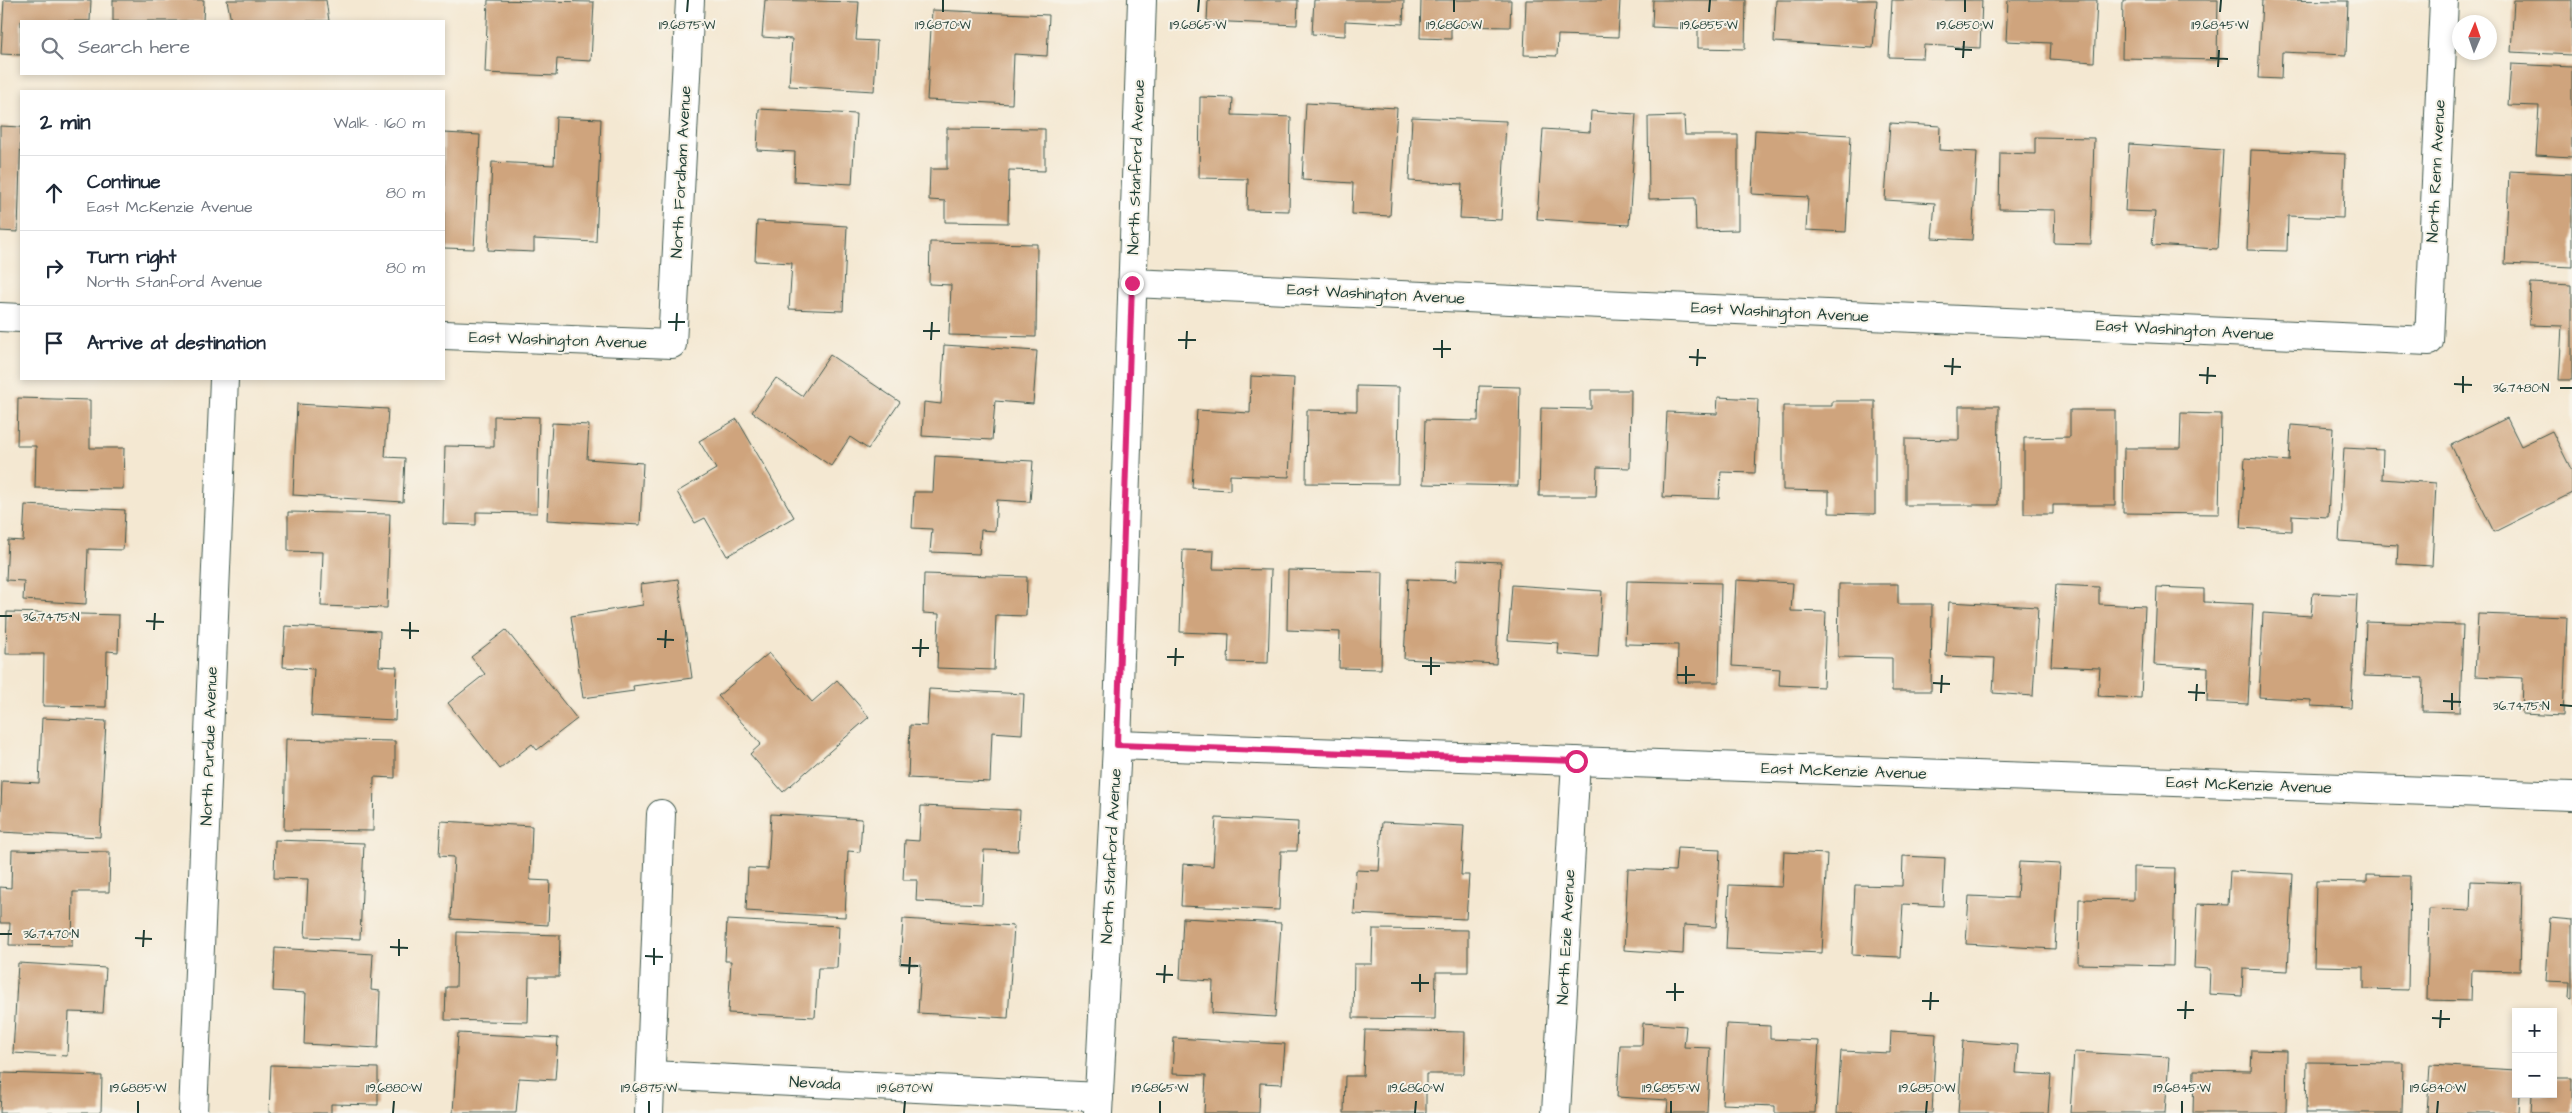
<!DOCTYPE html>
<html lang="en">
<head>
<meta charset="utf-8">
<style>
	:root { --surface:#fff; --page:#f6f6f7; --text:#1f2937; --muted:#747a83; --line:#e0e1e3 }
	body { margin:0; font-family:"Architects Daughter",sans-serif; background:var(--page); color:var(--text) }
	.controls { position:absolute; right:15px; bottom:15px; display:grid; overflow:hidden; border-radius:0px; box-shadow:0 2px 8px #0003 }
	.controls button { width:45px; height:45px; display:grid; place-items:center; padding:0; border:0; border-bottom:1px solid var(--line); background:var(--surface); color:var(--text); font:25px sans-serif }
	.compass { position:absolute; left:2452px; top:15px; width:45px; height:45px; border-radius:50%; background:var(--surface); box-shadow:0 2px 8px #0003; rotate:2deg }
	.stop { position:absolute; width:15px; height:15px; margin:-11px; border:4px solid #db2777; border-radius:50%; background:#fff }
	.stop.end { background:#db2777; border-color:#fff; box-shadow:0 1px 5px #0008 }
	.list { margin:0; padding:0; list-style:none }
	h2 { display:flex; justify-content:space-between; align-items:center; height:65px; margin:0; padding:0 20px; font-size:21px }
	h2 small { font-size:16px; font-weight:400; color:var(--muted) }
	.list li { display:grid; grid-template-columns:32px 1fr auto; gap:15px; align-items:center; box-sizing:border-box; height:75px; padding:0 20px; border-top:1px solid var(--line) }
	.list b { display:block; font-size:19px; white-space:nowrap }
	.list p { margin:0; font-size:16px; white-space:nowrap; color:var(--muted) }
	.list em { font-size:16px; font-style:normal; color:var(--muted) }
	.icon { flex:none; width:28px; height:28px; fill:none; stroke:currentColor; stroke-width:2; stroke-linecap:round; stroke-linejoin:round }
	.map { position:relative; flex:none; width:2572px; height:1113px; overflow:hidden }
	.search { position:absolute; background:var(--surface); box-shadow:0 2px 8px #0003; left:20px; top:20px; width:425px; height:55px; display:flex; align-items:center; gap:12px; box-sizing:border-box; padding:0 18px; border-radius:0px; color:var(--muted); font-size:19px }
	.panel { position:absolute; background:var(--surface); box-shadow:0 2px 8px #0003; left:20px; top:90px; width:425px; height:290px; border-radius:0px }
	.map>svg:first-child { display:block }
	.building { fill:#cfa47d }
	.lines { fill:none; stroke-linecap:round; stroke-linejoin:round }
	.street-casing { stroke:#3f574c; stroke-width:30 }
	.street { stroke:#fff; stroke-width:28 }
	.route { stroke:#db2777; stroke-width:6 }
	.ticks { fill:none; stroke:#1f3d34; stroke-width:2 }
	.labels { text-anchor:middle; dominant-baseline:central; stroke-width:4; stroke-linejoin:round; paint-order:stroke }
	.street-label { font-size:16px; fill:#1f3d34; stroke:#f7f3e8 }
	.ticks-label { font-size:12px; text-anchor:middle; fill:#1f3d34; stroke:#f7f3e8; stroke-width:4; stroke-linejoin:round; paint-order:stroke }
</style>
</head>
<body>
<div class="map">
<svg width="2572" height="1113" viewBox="0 0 2572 1113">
	<rect width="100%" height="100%" fill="#f7f3e8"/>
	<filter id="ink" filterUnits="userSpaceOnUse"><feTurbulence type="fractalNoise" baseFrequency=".02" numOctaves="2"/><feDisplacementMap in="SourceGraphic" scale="10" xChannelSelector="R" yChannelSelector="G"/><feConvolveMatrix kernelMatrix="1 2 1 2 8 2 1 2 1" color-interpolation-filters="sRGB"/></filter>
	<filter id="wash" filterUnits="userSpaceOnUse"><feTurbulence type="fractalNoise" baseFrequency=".0096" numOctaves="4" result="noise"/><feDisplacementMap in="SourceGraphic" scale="20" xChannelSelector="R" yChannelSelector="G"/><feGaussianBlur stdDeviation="1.12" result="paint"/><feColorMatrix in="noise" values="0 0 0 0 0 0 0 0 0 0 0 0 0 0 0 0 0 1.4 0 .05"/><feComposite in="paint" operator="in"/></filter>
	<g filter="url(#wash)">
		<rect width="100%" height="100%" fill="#f4e8d2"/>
		<g id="blocks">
			<g class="building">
				<path d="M4,0H91L90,21H21V55L1,54Z"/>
				<path d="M113,0H204L203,21H113Z"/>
				<path d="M227,0H326L329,21H231Z"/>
				<path d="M488,0L594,2L591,61L557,59L556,76L485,73Z"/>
				<path d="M765,0L859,2L856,40L877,41L874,91L789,86L792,39L762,37Z"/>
				<path d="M1208,0H1298L1297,25L1207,21Z"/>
				<path d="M1314,0H1404L1403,24L1345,21V36L1312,34Z"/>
				<path d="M1421,0H1511L1510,27L1451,26V39L1420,38Z"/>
				<path d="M1526,0H1620L1618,37L1558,35L1557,56L1524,55Z"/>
				<path d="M1653,0H1746L1745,49L1698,48V29L1652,27Z"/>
				<path d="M1776,0H1877L1873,48L1774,42Z"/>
				<path d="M1892,0H1982L1980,48L1924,45L1923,58L1889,57Z"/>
				<path d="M2008,0H2097L2094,62L2050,59L2051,43L2006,41Z"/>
				<path d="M2123,0H2218L2217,60L2122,58Z"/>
				<path d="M2262,0L2348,1L2346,55L2282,52L2281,79L2258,78Z"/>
				<path d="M2514,0H2572V55L2511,52Z"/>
				<path d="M932,10L1049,15L1047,56L1014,54L1012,104L927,100Z"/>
				<path d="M2511,64L2572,67V157L2536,155L2539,106L2508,105Z"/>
				<path d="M1200,97L1233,98L1232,115L1291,117L1289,211L1247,210L1248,179L1199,178Z"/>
				<path d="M1306,103L1397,108L1390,216L1352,214L1353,183L1302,180Z"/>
				<path d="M759,109L856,114L852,184L794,181L795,152L757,150Z"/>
				<path d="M1591,111L1636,114L1629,225L1537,219L1543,129L1590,132Z"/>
				<path d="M1684,116L1685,135H1738V230L1696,231L1695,198L1649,199L1648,117Z"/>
				<path d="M556,117L601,119L596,242L534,239V252L488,250L492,162L554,165Z"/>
				<path d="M1412,117L1506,121L1501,220L1460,218L1462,184L1409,181Z"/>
				<path d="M1890,123L1940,126L1939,150L1977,152L1972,240L1932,238L1935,203L1885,200Z"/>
				<path d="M0,126L21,127L18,232L0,231Z"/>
				<path d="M947,128L1045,129V171L1009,170L1008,223L945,222V201L929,200L930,169H947Z"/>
				<path d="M1755,130L1851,135L1846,232L1806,230L1808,197L1752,194Z"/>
				<path d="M444,133L480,135L474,249L444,248Z"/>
				<path d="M2035,137L2094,138L2091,244L2054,243L2055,210L1999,209L2000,153L2035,154Z"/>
				<path d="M2129,144L2223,150L2217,249L2152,245L2155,212L2125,211Z"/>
				<path d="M2251,150L2345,154L2343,218L2288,216L2287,251L2247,250Z"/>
				<path d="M2509,171L2572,174V267L2505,264Z"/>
				<path d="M757,221L847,226L843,311L789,309L792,263L755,261Z"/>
				<path d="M930,242L1037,244L1036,337L949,335L951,285L929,284Z"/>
				<path d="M2531,283L2572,285V380H2559L2562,326L2529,325Z"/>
				<path d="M944,345L1037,351L1033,404L995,401L992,440L922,436L924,402L941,404Z"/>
				<path d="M830,355L900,402L868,449L850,437L831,466L752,412L776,378L802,396Z"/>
				<path d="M1251,376L1294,378L1289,477L1230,475V490L1192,488L1197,410L1250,413Z"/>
				<path d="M1357,386L1399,387L1398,484L1306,483L1307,410L1357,411Z"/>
				<path d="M1479,386L1520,387L1518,486L1423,484L1425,420L1478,421Z"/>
				<path d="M1591,390H1631L1630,468L1597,467L1596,496H1539L1541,408L1591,409Z"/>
				<path d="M1718,397L1758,399L1755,473L1721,472L1719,499L1663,497L1667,412L1717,414Z"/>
				<path d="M18,398L90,400V448H124L123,489L35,488L36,446H17Z"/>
				<path d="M1832,401H1875V514L1829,513V491L1783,490V406H1832Z"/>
				<path d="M297,404L388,409L385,457L405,458L403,502L293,495Z"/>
				<path d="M1959,406H1999L1998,505H1905V439L1959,440Z"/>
				<path d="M2070,410H2115V505H2053V514H2024V438L2070,437Z"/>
				<path d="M2181,413L2221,414L2219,514L2123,513L2124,448H2180Z"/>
				<path d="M494,416L539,417L537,513L476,512V525L443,524L445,446L494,447Z"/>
				<path d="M2507,418L2521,446L2552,431L2572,471V493L2494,532L2451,445Z"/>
				<path d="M737,419L794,517L727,556L705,518L695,523L677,492L716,469L699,441Z"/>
				<path d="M552,423L589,425L587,459L643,463L640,525L547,520Z"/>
				<path d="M2291,425L2333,428L2328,517L2292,515V531L2241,528L2245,458L2289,461Z"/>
				<path d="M2344,448L2383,450L2382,479L2436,483L2432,566L2397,564L2398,545L2339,541Z"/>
				<path d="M935,456L1033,461L1030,502L997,500L995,531L981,530L979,554L930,552L932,529L912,528L914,492H933Z"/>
				<path d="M25,505L125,510L123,550L88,549L86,604L23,600L24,581L6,580L8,540L23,541Z"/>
				<path d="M288,512L390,514L387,608L321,606L323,552L288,551Z"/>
				<path d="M1183,550L1214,551L1213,569L1271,570L1268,663L1228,662L1229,634L1180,632Z"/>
				<path d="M1457,560L1501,562L1496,664L1404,659L1408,579L1456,581Z"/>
				<path d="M1288,570L1383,572L1381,669L1339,668L1340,632L1287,630Z"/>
				<path d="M924,574L1027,577L1026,616L996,615L994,670L937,668L939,614L923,613Z"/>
				<path d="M678,579L692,678L633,686L634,691L583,698L571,616L643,605L641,584Z"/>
				<path d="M1736,580L1793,583L1791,611L1826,612L1823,687L1779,685L1780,669L1732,666Z"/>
				<path d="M1627,581L1721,583L1719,682H1677L1678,645L1625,644Z"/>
				<path d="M1839,584H1898V604H1932L1931,691H1892V658L1838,657Z"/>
				<path d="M1512,585L1602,591L1598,657L1558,654L1559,643L1508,640Z"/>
				<path d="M2056,585L2099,587V604L2145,606L2141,698L2098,696L2100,668L2051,666Z"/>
				<path d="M2157,587L2204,589V602L2253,604L2248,704L2207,702L2208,668L2154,665Z"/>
				<path d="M2313,593L2357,595L2351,708L2311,706V700L2259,697L2263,613L2311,616Z"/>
				<path d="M1949,602L2038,607L2033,696L1993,693L1995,658L1946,656Z"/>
				<path d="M7,612L119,615L118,652L107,651L106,707L43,706L44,654H6Z"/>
				<path d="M2478,614L2567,617L2563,716L2522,714L2523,678L2475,676Z"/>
				<path d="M2366,622L2463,625L2460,712L2422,711L2423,678L2364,676Z"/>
				<path d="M285,626L380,631L379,666L397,667L395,720L311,716L314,669L283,667Z"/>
				<path d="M506,630L577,719L537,750L532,744L500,769L448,703L485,674L471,657Z"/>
				<path d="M769,653L812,702L837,680L869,717L783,792L750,754L761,744L718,696Z"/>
				<path d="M929,689L1024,694L1022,734L992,732L990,782L908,778L910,725L927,726Z"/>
				<path d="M42,718L106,721L100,837L0,832L2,781L39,783Z"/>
				<path d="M286,739L395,741V778L374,777L373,831L284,830Z"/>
				<path d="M921,806L1020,810L1018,851L984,850L982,904L916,901L917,880H903L905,840L919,841Z"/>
				<path d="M771,814L862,819L860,852L848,851L845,917L746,911L748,868L768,869Z"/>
				<path d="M1216,818L1298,822L1297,851H1281L1279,910L1181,906L1183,864L1213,866Z"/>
				<path d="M441,821L532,826L530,880L550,881L548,925L451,919L454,857L439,856Z"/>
				<path d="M1382,822L1464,826L1461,875H1469L1466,919L1354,914L1356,870L1379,871Z"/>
				<path d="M275,840L364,843L360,939L305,937L308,879L274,878Z"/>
				<path d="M1677,848L1720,850L1716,927L1684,925L1683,954L1624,950L1628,869L1675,871Z"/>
				<path d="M12,850L110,852L109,892H73L72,946L9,945L10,923H0V887L11,888Z"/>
				<path d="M1784,852L1827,854L1822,953L1726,949L1729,885L1782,887Z"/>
				<path d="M1903,856L1945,858L1943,906L1903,904L1900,957L1852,955L1855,885L1902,886Z"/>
				<path d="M2019,862L2060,864L2055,949L1966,944L1969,896L2017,898Z"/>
				<path d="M2133,867L2175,868L2173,966L2078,964L2079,899L2133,900Z"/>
				<path d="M2230,871L2293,874L2288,971L2243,969L2242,996L2209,994L2210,969L2194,968L2197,904L2228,905Z"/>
				<path d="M2367,875L2410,876L2408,990L2364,989V967L2314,966L2316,881L2367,882Z"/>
				<path d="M2471,881L2522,883L2520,971L2472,970L2471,1001L2427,1000L2429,909L2470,911Z"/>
				<path d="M1183,918L1281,923L1275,1017L1212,1013L1213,981L1180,979Z"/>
				<path d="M2550,918L2572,920V999L2569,998L2570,982L2546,981Z"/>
				<path d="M903,919L1014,926L1008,1018L918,1013L921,965L900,964Z"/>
				<path d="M727,920L839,926L837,968H818L815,1017L728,1013L731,961H725Z"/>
				<path d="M1373,929L1468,930V972H1436L1435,1019L1353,1018L1354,964H1372Z"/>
				<path d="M457,932L560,935L559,977H529L528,1022L445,1020L446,987H456Z"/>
				<path d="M275,948L373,954L371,990L380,991L378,1048L304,1044L306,993L273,991Z"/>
				<path d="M18,963L106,968L103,1013L69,1012L67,1056L13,1053Z"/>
				<path d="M1643,1023L1686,1026L1684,1047L1710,1048L1707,1113H1667L1668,1100L1617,1097L1620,1045H1642Z"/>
				<path d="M1726,1024L1770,1026V1039L1819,1041L1815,1113H1775V1106L1722,1104Z"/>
				<path d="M1365,1030L1465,1032L1464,1074H1426V1113H1344L1345,1076H1363Z"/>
				<path d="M1891,1031L1936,1034L1932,1113H1837L1841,1051L1890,1053Z"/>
				<path d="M458,1033L558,1038L555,1080L519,1078L516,1113H453Z"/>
				<path d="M1174,1038L1285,1044L1282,1084L1260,1083L1259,1113H1204L1206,1075L1172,1074Z"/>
				<path d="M1963,1041L2018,1045L2016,1073L2051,1075L2048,1113H1958Z"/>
				<path d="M2252,1050L2287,1051L2286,1113H2193L2194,1070L2251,1071Z"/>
				<path d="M2074,1052L2169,1057L2165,1113H2070Z"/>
				<path d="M2307,1062L2403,1063L2402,1113H2306Z"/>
				<path d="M271,1065L378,1068V1105L331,1104V1113H269Z"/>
				<path d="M2430,1065L2516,1070V1094H2519L2518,1113H2427Z"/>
				<path d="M2,1073L102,1076L101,1113H0Z"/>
				<path d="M2553,1078H2572V1113H2531L2532,1094H2553Z"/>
			</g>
		</g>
	</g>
	<g filter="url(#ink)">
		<use href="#blocks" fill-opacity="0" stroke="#3f574c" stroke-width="1"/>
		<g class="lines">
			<g class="street-casing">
				<g id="street">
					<path d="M1132,283L2429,341L2444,0"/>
					<path d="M0,317L21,318"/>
					<path d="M444,335L672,344L690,0"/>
					<path d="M1117,745L2572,796"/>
					<path d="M651,1075L1099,1097"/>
					<path d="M193,1113L224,379"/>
					<path d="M649,1113L661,814"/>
					<path d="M1098,1113L1117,745L1142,0"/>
					<path d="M1556,1113L1576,761"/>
				</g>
			</g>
			<use href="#street" class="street"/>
		</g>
	</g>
	<g class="lines" filter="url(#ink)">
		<path class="route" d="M1132,283L1117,745L1576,761"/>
	</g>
	<path class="ticks" d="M687,12L688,0M943,12V0M1198,12L1199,0M1454,12V0M1709,12L1710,0M1965,12V0M2220,12L2221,0M1955,49L1972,50M1963,58L1964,41M2210,58L2228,59M2218,67L2219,50M668,322H685M676,331L677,313M923,331H940M931,340L932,322M1178,340H1196M1186,349L1187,331M1433,349H1451M1689,357L1706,358M1442,358V340M1697,366L1698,349M1944,366L1961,367M1952,375L1953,358M2199,375L2216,376M2207,384L2208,367M2454,384L2472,385M2560,388H2572M2463,393V376M0,616H12M146,621L164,622M154,630L155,613M401,630L419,631M410,639V622M657,639L674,640M665,648L666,630M912,648H929M920,657L921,639M1167,657H1184M1175,666L1176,648M1422,666H1440M1431,675V657M1677,675H1695M1933,683L1950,684M1686,684V666M2188,692L2205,693M1941,693L1942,675M2196,701L2197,684M2443,701L2461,702M2560,705L2572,706M2452,710V693M0,934H12M135,938L152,939M143,947L144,930M390,947L408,948M399,956V939M645,956L663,957M654,965V948M901,965L918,966M909,974L910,957M1156,974L1173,975M1164,983L1165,965M1411,983H1429M1420,992V974M1666,992H1684M1675,1001V983M1922,1001H1939M1930,1010L1931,992M2177,1010H2194M2432,1018L2450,1019M2185,1019L2186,1001M2440,1028L2441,1010M138,1113V1101M393,1113L394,1101M649,1113V1101M904,1113L905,1101M1160,1113V1101M1415,1113L1416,1101M1671,1113V1101M1926,1113L1927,1101M2182,1113V1101M2437,1113L2438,1101"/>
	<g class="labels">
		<g class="street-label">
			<text transform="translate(1136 167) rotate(-88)">North Stanford Avenue</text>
			<text transform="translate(2436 171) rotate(-87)">North Renn Avenue</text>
			<text transform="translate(681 172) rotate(-87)">North Fordham Avenue</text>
			<text transform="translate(1376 294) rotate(3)">East Washington Avenue</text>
			<text transform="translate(1780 312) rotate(3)">East Washington Avenue</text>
			<text transform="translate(2185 330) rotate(3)">East Washington Avenue</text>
			<text transform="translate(558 340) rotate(2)">East Washington Avenue</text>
			<text transform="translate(209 746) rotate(-88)">North Purdue Avenue</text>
			<text transform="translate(1844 771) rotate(2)">East McKenzie Avenue</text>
			<text transform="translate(2249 785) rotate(2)">East McKenzie Avenue</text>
			<text transform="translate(1111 856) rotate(-87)">North Stanford Avenue</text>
			<text transform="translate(1566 937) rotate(-87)">North Ezie Avenue</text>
			<text transform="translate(815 1083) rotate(3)">Nevada</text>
		</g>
	</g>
	<g class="ticks-label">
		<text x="687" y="29">119.6875°W</text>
		<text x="943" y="29">119.6870°W</text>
		<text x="1198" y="29">119.6865°W</text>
		<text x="1454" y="29">119.6860°W</text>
		<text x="1709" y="29">119.6855°W</text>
		<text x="1965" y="29">119.6850°W</text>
		<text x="2220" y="29">119.6845°W</text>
		<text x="2521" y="392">36.7480°N</text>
		<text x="51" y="621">36.7475°N</text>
		<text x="2521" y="710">36.7475°N</text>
		<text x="51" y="938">36.7470°N</text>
		<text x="138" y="1092">119.6885°W</text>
		<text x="394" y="1092">119.6880°W</text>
		<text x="649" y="1092">119.6875°W</text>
		<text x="905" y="1092">119.6870°W</text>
		<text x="1160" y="1092">119.6865°W</text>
		<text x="1416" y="1092">119.6860°W</text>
		<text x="1671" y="1092">119.6855°W</text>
		<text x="1927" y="1092">119.6850°W</text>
		<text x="2182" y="1092">119.6845°W</text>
		<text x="2438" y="1092">119.6840°W</text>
	</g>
</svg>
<div class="controls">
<button>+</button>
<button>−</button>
</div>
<svg class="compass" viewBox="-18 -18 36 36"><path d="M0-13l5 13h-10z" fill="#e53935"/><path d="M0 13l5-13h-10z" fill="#747a83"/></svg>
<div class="stop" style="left:1576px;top:761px"></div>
<div class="stop end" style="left:1132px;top:283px"></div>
<div class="search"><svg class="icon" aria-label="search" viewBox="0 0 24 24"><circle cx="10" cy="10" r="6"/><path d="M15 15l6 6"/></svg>Search here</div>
<section class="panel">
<h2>2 min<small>Walk · 160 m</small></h2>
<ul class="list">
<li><svg class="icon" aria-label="ahead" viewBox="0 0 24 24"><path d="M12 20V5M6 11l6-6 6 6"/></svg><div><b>Continue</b><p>East McKenzie Avenue</p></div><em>80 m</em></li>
<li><svg class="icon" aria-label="right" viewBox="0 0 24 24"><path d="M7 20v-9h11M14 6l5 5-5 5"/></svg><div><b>Turn right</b><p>North Stanford Avenue</p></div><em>80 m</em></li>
<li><svg class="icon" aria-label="arrive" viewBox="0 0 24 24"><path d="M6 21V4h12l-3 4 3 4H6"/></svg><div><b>Arrive at destination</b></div></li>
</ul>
</section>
</div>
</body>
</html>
